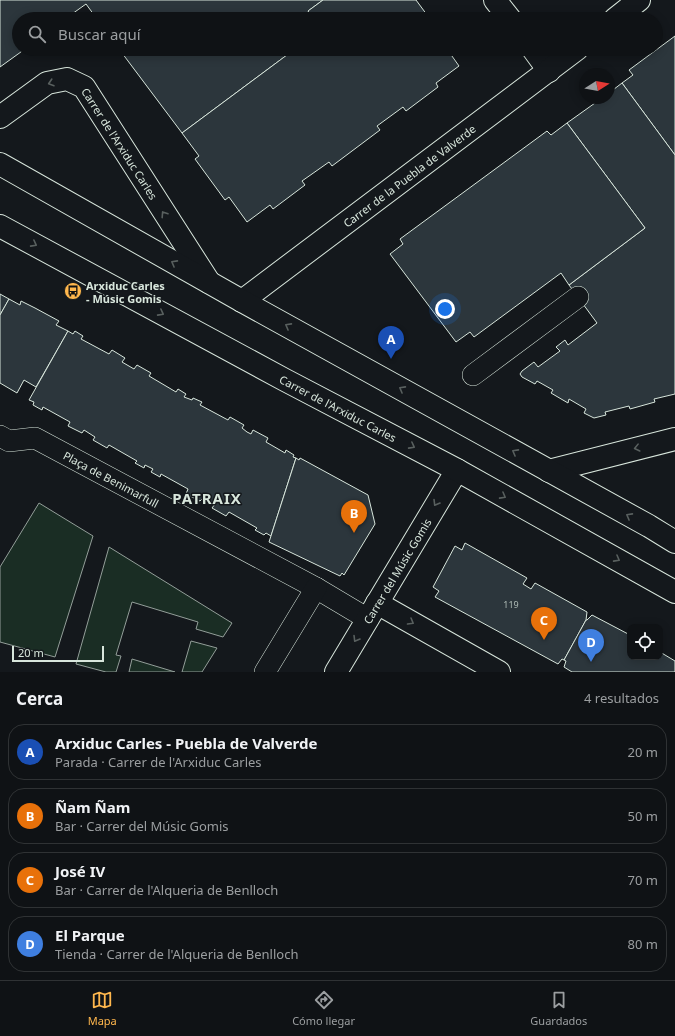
<!DOCTYPE html>
<html lang="es">
<head>
<meta charset="utf-8">
<style>
	:root { --surface:#0f1215; --page:#181b1e; --text:#f1f3f6; --muted:#9b9ea0; --line:#2f3234; --accent:#ffb74d }
	body { margin:0; font-family:"Noto Sans",sans-serif; background:var(--page); color:var(--text) }
	.controls { position:absolute; right:12px; bottom:12px; display:grid; overflow:hidden; border-radius:8px; box-shadow:0 2px 10px #0003 }
	.controls button { width:36px; height:36px; display:grid; place-items:center; padding:0; border:0; border-bottom:1px solid var(--line); background:var(--surface); color:var(--text); font:20px sans-serif }
	.compass { position:absolute; left:579px; top:68px; width:36px; height:36px; border-radius:50%; background:var(--surface); box-shadow:0 2px 10px #0003; rotate:79deg }
	.scale { position:absolute; left:12px; bottom:10px; width:92px; box-sizing:border-box; padding-left:4px; border:2px solid #d8e6dc; border-top:0; font-size:11px; line-height:14px; white-space:nowrap; color:#d8e6dc; -webkit-text-stroke:3px #14181c; paint-order:stroke }
	.you { position:absolute; left:445px; top:309px; width:14px; height:14px; margin:-10px; border:3px solid #fff; border-radius:50%; background:#1a73e8; box-shadow:0 0 0 6px #1a73e833 }
	.badge { display:grid; place-items:center; width:26px; height:26px; border-radius:50%; background:var(--accent); color:#fff; font-size:13px; font-weight:700 }
	.pin { position:absolute; translate:-50% -33px; filter:drop-shadow(0 1px 2px #0008) }
	.pin::after { content:''; position:absolute; top:21px; width:14px; height:12px; background:inherit; clip-path:polygon(0 0,100% 0,50% 100%) }
	.list { margin:0; padding:0; list-style:none }
	h2 { display:flex; justify-content:space-between; align-items:center; height:52px; margin:0; padding:0 16px; font-size:17px }
	h2 small { font-size:13px; font-weight:400; color:var(--muted) }
	.list li { display:grid; grid-template-columns:26px 1fr auto; gap:12px; align-items:center; box-sizing:border-box; height:56px; margin:0 8px 8px; padding:0 8px; border:1px solid var(--line); border-radius:16px }
	.list b { display:block; font-size:15px; white-space:nowrap }
	.list p { margin:0; font-size:13px; white-space:nowrap; color:var(--muted) }
	.list em { font-size:13px; font-style:normal; color:var(--muted) }
	.icon { flex:none; width:22px; height:22px; fill:none; stroke:currentColor; stroke-width:2; stroke-linecap:round; stroke-linejoin:round }
	.map { position:relative; flex:none; width:675px; height:672px; overflow:hidden }
	.search { position:absolute; background:var(--surface); box-shadow:0 2px 10px #0003; left:12px; right:12px; top:12px; height:44px; display:flex; align-items:center; gap:10px; box-sizing:border-box; padding:0 14px; border-radius:22px; color:var(--muted); font-size:15px }
	.sheet { height:308px; background:var(--surface) }
	nav { display:flex; justify-content:space-around; align-items:center; box-sizing:border-box; height:56px; border-top:1px solid var(--line); background:var(--surface); font-size:11px; color:var(--muted) }
	nav a { display:grid; justify-items:center; gap:2px }
	nav .on { color:var(--accent) }
	.map>svg:first-child { display:block }
	.green { fill:#1a2d24; stroke:#939e99 }
	.building { fill:#2c363c; stroke:#d8e6dc }
	.lines { fill:none; stroke-linecap:round; stroke-linejoin:round }
	.pedestrian-casing { stroke:#d8e6dc; stroke-width:22 }
	.minor-casing { stroke:#d8e6dc; stroke-width:24 }
	.tertiary-casing { stroke:#d8e6dc; stroke-width:24 }
	.secondary-casing { stroke:#d8e6dc; stroke-width:24 }
	.pedestrian { stroke:#14181c; stroke-width:21 }
	.minor { stroke:#14181c; stroke-width:22 }
	.tertiary { stroke:#14181c; stroke-width:22 }
	.secondary { stroke:#14181c; stroke-width:22 }
	.oneway { stroke:#59605f }
	.labels { text-anchor:middle; dominant-baseline:central; stroke-width:3; stroke-linejoin:round; paint-order:stroke }
	.number-label { font-size:9px; fill:#adbab4 }
	.street-label { font-size:11px; fill:#d8e6dc; stroke:#14181c }
	.poi-label { font-size:11px; font-weight:bold; fill:#d8e6dc; stroke:#14181c; text-anchor:start }
	.district-label { font-size:15px; font-weight:bold; letter-spacing:1px; fill:#d8e6dc; stroke:#14181c }
</style>
</head>
<body>
<div class="map">
<svg width="675" height="672" viewBox="0 0 675 672">
	<rect width="100%" height="100%" fill="#14181c"/>
	<g class="green">
		<path d="M39,503L93,536L55,657L0,642V567Z"/>
		<path d="M109,547L232,623L223,637L196,629L198,622L132,602L116,655L121,656L116,672H106L76,664Z"/>
		<path d="M191,641L217,648L202,672H182Z"/>
		<path d="M132,659L175,672H129Z"/>
	</g>
	<g class="building">
		<path d="M0,0H323L308,11L314,19H97L86,4L65,19H19V49H25L0,67Z"/>
		<path d="M323,0H416L430,19H314L308,11Z"/>
		<path d="M675,36V155L622,83L633,75L629,70Z"/>
		<path d="M119,49H295L182,133Z"/>
		<path d="M295,49H447L459,66L436,83L438,87L406,111L403,107L377,126L380,130L332,166L329,162L302,181L305,185L273,209L270,205L247,222L229,197L225,200L195,159L199,156L182,133Z"/>
		<path d="M622,83L675,155V394L654,399L655,402L630,409L629,406L605,412L606,415L594,418L584,413L586,409L569,399L568,403L551,393L553,390L537,381L535,384L522,377L520,374L522,371L534,362L538,367L560,351L556,347L565,340L568,345L597,323L569,285L645,228L567,123L602,98H609V93Z"/>
		<path d="M567,123L645,228L569,285L561,273L474,337L470,332L456,342L390,254L403,244L400,239L547,131L551,135Z"/>
		<path d="M0,294L9,299L0,315Z"/>
		<path d="M9,299L20,305L21,301L35,308L59,321L56,325L68,331L36,387L24,380L17,393L0,383V315Z"/>
		<path d="M68,331L73,334L75,331L83,336L81,339L109,354L112,350L125,358L122,362L134,369L137,365L151,373L149,376L176,392L178,389L186,394L184,397L192,400L193,398L202,402L200,405L228,420L230,417L244,425L242,428L247,432L251,434L253,430L268,438L266,442L285,453L286,450L294,455L293,457L296,458L271,536L266,533L264,535L255,530L257,528L229,512L226,516L212,508L215,504L203,498L200,501L186,494L188,489L161,474L160,477L151,472L153,469L145,465L144,468L135,463L137,461L109,445L107,448L93,440L95,437L84,430L82,433L68,426L70,422L43,407L42,410L33,405L34,402L29,400Z"/>
		<path d="M296,458L299,460L300,458L368,495L375,524L344,575L342,573L340,576L269,542Z"/>
		<path d="M465,543L527,578L523,584L531,589L535,583L587,612L586,620L564,660L562,659L558,664L435,597L439,591L433,587L455,546L462,550Z"/>
		<path d="M592,615L630,635V657H660V652L675,661V672H572L564,667L566,661L564,660L586,620H587Z"/>
	</g>
	<g class="lines">
		<g class="pedestrian-casing">
			<g id="pedestrian">
				<path d="M473,375L578,297"/>
				<path id="s1" d="M0,436L9,441L35,438L316,588L368,619"/>
				<path d="M265,672L316,588"/>
			</g>
		</g>
		<g class="minor-casing">
			<g id="minor">
				<path d="M495,0L510,19"/>
				<path d="M615,19L639,0"/>
				<path d="M533,49L549,71"/>
				<path id="s2" d="M0,117L47,83L67,79L84,87L209,282"/>
				<path id="s3" d="M242,301L577,49"/>
				<path d="M377,603L499,672"/>
				<path id="s4" d="M336,672L457,470"/>
			</g>
		</g>
		<g class="tertiary-casing">
			<path id="tertiary" d="M549,471L675,439"/>
		</g>
		<g class="secondary-casing">
			<g id="secondary">
				<path d="M0,164L242,301L649,526L675,542"/>
				<path id="s5" d="M0,226L285,380L457,470L675,592"/>
			</g>
		</g>
		<use href="#pedestrian" class="pedestrian"/>
		<use href="#minor" class="minor"/>
		<use href="#tertiary" class="tertiary"/>
		<use href="#secondary" class="secondary"/>
	</g>
	<defs><path id="oneway-chevron" d="M-2-3.5L2.5 0L-2 3.5" fill="none" stroke-width="1.6" stroke-linecap="round" stroke-linejoin="round"/></defs>
	<g class="oneway">
		<use href="#oneway-chevron" transform="translate(51 83) rotate(162)"/>
		<use href="#oneway-chevron" transform="translate(164 214) rotate(-123)"/>
		<use href="#oneway-chevron" transform="translate(34 244) rotate(28)"/>
		<use href="#oneway-chevron" transform="translate(174 263) rotate(-151)"/>
		<use href="#oneway-chevron" transform="translate(161 313) rotate(28)"/>
		<use href="#oneway-chevron" transform="translate(288 326) rotate(-151)"/>
		<use href="#oneway-chevron" transform="translate(402 389) rotate(-151)"/>
		<use href="#oneway-chevron" transform="translate(412 446) rotate(28)"/>
		<use href="#oneway-chevron" transform="translate(637 448) rotate(166)"/>
		<use href="#oneway-chevron" transform="translate(515 452) rotate(-151)"/>
		<use href="#oneway-chevron" transform="translate(503 496) rotate(29)"/>
		<use href="#oneway-chevron" transform="translate(436 503) rotate(121)"/>
		<use href="#oneway-chevron" transform="translate(629 516) rotate(-151)"/>
		<use href="#oneway-chevron" transform="translate(617 559) rotate(29)"/>
		<use href="#oneway-chevron" transform="translate(411 622) rotate(30)"/>
		<use href="#oneway-chevron" transform="translate(356 639) rotate(121)"/>
	</g>
	<defs>
		<g id="bus-disc" transform="scale(0.9)"><circle r="9.5" fill="#ffb74d" stroke="#14181c"/><path d="M-5-6H5V4H4V6H2V4H-2V6H-4V4H-5ZM-3.5-4V0h7V-4ZM-3.5 1.2v1.5H-2V1.2ZM2 1.2v1.5H3.5V1.2Z" fill="#111"/></g>
	</defs>
	<g fill-rule="evenodd">
		<use href="#bus-disc" x="73" y="291"/>
	</g>
	<g class="labels">
		<g class="number-label">
			<text x="511" y="604">119</text>
		</g>
		<g class="street-label">
			<text stroke="none"><textPath href="#s2" startOffset="164">Carrer de l'Arxiduc Carles</textPath></text>
			<text stroke="none"><textPath href="#s3" startOffset="209">Carrer de la Puebla de Valverde</textPath></text>
			<text stroke="none"><textPath href="#s5" startOffset="384">Carrer de l'Arxiduc Carles</textPath></text>
			<text stroke="none"><textPath href="#s1" startOffset="123">Plaça de Benimarfull</textPath></text>
			<text stroke="none"><textPath href="#s4" startOffset="118">Carrer del Músic Gomis</textPath></text>
		</g>
		<g class="poi-label">
			<text x="86" y="285">Arxiduc Carles<tspan x="86" dy="13">- Músic Gomis</tspan></text>
		</g>
		<g class="district-label">
			<text x="207" y="498">PATRAIX</text>
		</g>
	</g>
</svg>
<div class="controls">
<button><svg class="icon" aria-label="locate" viewBox="0 0 24 24"><circle cx="12" cy="12" r="6"/><path d="M12 2v4M12 18v4M2 12h4M18 12h4"/></svg></button>
</div>
<svg class="compass" viewBox="-18 -18 36 36"><path d="M0-13l5 13h-10z" fill="#e53935"/><path d="M0 13l5-13h-10z" fill="#9b9ea0"/></svg>
<div class="scale">20 m</div>
<div class="you"></div>
<div class="pin badge" style="left:391px;top:359px;background:#1a4fb4">A</div>
<div class="pin badge" style="left:354px;top:533px;background:#e8710a">B</div>
<div class="pin badge" style="left:544px;top:640px;background:#e8710a">C</div>
<div class="pin badge" style="left:591px;top:662px;background:#3f7fe0">D</div>
<div class="search"><svg class="icon" aria-label="search" viewBox="0 0 24 24"><circle cx="10" cy="10" r="6"/><path d="M15 15l6 6"/></svg>Buscar aquí</div>
</div>
<section class="sheet">
<h2>Cerca<small>4 resultados</small></h2>
<ul class="list">
<li><span class="badge" style="background:#1a4fb4">A</span><div><b>Arxiduc Carles - Puebla de Valverde</b><p>Parada · Carrer de l'Arxiduc Carles</p></div><em>20 m</em></li>
<li><span class="badge" style="background:#e8710a">B</span><div><b>Ñam Ñam</b><p>Bar · Carrer del Músic Gomis</p></div><em>50 m</em></li>
<li><span class="badge" style="background:#e8710a">C</span><div><b>José IV</b><p>Bar · Carrer de l'Alqueria de Benlloch</p></div><em>70 m</em></li>
<li><span class="badge" style="background:#3f7fe0">D</span><div><b>El Parque</b><p>Tienda · Carrer de l'Alqueria de Benlloch</p></div><em>80 m</em></li>
</ul>
</section>
<nav>
<a class="on"><svg class="icon" aria-label="map" viewBox="0 0 24 24"><path d="M3 6l6-2 6 2 6-2v14l-6 2-6-2-6 2zM9 4v14M15 6v14"/></svg>Mapa</a>
<a><svg class="icon" aria-label="directions" viewBox="0 0 24 24"><path d="M12 3l9 9-9 9-9-9zM9 14v-3h6M13 9l2 2-2 2"/></svg>Cómo llegar</a>
<a><svg class="icon" aria-label="saved" viewBox="0 0 24 24"><path d="M7 4h10v16l-5-4-5 4z"/></svg>Guardados</a>
</nav>
</body>
</html>
